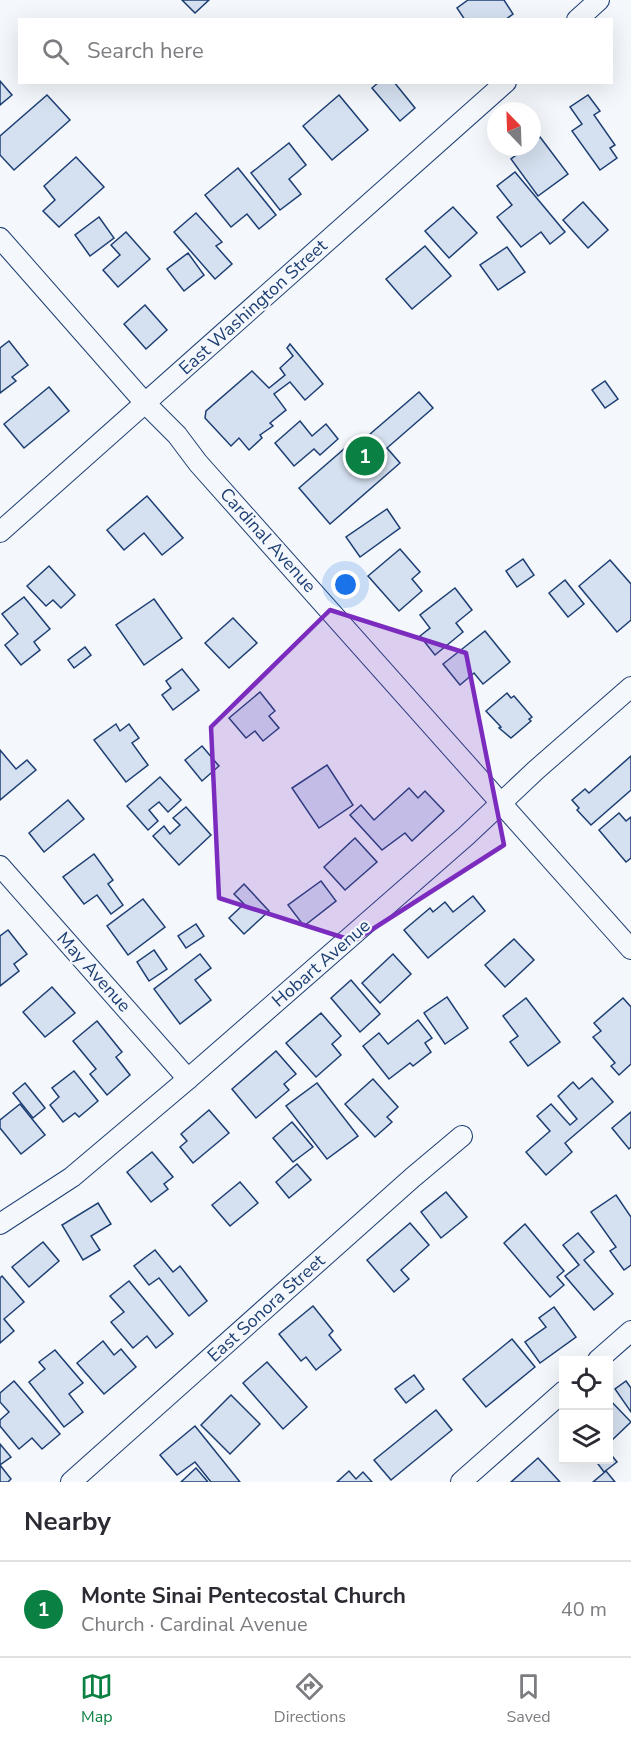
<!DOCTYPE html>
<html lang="en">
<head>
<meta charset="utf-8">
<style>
	:root { --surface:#fff; --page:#f2f2f3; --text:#2b2b33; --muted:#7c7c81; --line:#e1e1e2; --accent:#0b8043 }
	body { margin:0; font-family:"Nunito Sans",sans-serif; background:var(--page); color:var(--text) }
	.controls { position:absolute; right:18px; bottom:18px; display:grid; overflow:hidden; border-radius:0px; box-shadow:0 6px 24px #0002 }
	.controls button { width:54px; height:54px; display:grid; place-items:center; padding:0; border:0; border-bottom:2px solid var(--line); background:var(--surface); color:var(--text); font:30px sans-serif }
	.compass { position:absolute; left:487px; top:102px; width:54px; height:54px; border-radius:50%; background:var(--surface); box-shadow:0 6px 24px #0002; rotate:337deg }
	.you { position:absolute; left:346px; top:585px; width:21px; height:21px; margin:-15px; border:4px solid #fff; border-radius:50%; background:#1a73e8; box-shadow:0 0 0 9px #1a73e833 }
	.badge { display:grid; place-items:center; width:39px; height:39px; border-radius:50%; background:var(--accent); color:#fff; font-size:20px; font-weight:700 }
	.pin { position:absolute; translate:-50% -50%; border:3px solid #fff; box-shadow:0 2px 6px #0006 }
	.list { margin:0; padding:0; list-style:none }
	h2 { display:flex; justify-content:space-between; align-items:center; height:78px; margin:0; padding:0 24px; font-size:26px }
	h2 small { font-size:20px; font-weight:400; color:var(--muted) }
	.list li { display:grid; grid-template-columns:39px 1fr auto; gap:18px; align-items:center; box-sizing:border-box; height:96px; padding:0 24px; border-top:2px solid var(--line) }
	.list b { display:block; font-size:22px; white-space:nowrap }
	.list p { margin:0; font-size:20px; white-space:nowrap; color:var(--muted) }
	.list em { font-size:20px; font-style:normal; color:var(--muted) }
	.icon { flex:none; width:33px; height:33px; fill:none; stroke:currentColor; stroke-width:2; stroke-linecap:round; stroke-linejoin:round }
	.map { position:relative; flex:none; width:631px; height:1482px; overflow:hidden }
	.search { position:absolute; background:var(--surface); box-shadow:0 6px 24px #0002; left:18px; right:18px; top:18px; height:66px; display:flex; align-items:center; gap:15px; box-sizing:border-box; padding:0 21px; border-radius:0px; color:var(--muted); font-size:22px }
	.sheet { height:174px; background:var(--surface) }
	nav { display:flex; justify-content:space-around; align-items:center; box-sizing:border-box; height:84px; border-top:2px solid var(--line); background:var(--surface); font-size:16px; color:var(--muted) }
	nav a { display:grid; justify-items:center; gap:3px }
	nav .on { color:var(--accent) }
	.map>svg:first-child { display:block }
	.building { fill:#d5e0f0; stroke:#1d3f73; stroke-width:1.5 }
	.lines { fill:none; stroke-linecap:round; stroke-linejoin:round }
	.street-casing { stroke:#1d3f73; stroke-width:22 }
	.street { stroke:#f4f7fb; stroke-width:20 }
	.marked { fill:#7b2cbf; fill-opacity:0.2; stroke:#7b2cbf; stroke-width:4.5; stroke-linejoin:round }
	.labels { text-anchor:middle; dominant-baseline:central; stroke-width:4.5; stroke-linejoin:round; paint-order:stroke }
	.street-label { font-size:18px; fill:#1d3f73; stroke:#f4f7fb }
</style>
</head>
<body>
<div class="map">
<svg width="631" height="1482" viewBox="0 0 631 1482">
	<rect width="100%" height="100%" fill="#f4f7fb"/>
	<g class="building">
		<path d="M182,0H209L195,13Z"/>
		<path d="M468,0H504L513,14L505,20H465L457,8Z"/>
		<path d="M0,81L12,95L0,105Z"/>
		<path d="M379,82H394L415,108L400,121L372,88Z"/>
		<path d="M47,95L70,120L14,170L0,155V136Z"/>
		<path d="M339,95L368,130L332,160L303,126Z"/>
		<path d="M588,95L600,111L594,115L615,145L610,148L617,158L600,170L572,131L582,124L570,107Z"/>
		<path d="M540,137L568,174L538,196L511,159L527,147H532V144Z"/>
		<path d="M289,143L306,165L289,179L301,194L280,210L251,173Z"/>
		<path d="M76,157L104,187L59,227L43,211L55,200L44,186Z"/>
		<path d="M238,168L276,215L259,229L247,214L231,227L205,195Z"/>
		<path d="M515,172L565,232L550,244L541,232L521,247L497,217L512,205L497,186Z"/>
		<path d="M583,202L608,230L588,248L563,220Z"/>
		<path d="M453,207L477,233L449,258L425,231Z"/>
		<path d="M196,213L222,242L216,246L232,264L215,279L174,232Z"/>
		<path d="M99,217L114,238L90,256L75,235Z"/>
		<path d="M126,232L150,259L118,287L103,270L120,255L111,245Z"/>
		<path d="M425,246L451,276L412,309L386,279Z"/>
		<path d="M507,247L525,272L498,290L480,265Z"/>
		<path d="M188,253L204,275L184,291L167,269Z"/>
		<path d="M145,305L167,330L146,349L124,324Z"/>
		<path d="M9,341L28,365L12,377L16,381L0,393V348Z"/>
		<path d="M290,344L323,384L305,400L290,382L274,394L286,410L270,423L273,426L260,435L262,438L249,450L239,438L231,446L205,418L206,411L252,371L269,388L285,375L280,368L293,356L287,348Z"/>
		<path d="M605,381L618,399L605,408L592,390Z"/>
		<path d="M49,387L69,411L24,448L4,424Z"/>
		<path d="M419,392L433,408L387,448L400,463L330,524L299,488L359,436L363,440Z"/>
		<path d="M300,421L312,436L326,424L338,439L320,455L314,449L294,466L275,443Z"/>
		<path d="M147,496L183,538L162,555L144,533L124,550L107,530Z"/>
		<path d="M387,509L400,528L360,557L346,537Z"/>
		<path d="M400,549L420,572L412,579L422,591L399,611L368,576Z"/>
		<path d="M523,559L534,575L517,587L506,571Z"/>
		<path d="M610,560L631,584V620L617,632L579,586Z"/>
		<path d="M49,566L75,595L61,608L53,600L46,606L27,586Z"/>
		<path d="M565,580L584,604L568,617L549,593Z"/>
		<path d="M455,588L472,610L456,623L463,632L435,655L420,636L430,628L420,615Z"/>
		<path d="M24,597L50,629L34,642L40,650L21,665L5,645L18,634L2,614Z"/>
		<path d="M154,599L182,638L144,665L116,625Z"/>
		<path d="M233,618L257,643L229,668L205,643Z"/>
		<path d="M485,631L510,662L483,684L474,673L460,685L443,664Z"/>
		<path d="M85,647L91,655L74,668L68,660Z"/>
		<path d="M182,669L199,690L173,710L162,695L171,688L166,681Z"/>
		<path d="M260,692L275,711L269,716L279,728L263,741L255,731L246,738L229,718Z"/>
		<path d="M507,693L511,698L514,696L532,717L529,719L531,721L511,738L499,728L501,727L486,711Z"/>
		<path d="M116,724L120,731L129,724L139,738L132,743L148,765L126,782L94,740Z"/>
		<path d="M202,746L219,766L202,781L185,760Z"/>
		<path d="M0,750L16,769L27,760L36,770L0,800Z"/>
		<path d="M631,756V790L591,825L577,810L579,808L572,800L585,789L589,793Z"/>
		<path d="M327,765L353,805L319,828L292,788Z"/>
		<path d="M160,777L181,800L168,812L159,802L149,810L158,821L148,830L127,806Z"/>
		<path d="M409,788L418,798L425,791L444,811L412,841L405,833L382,850L350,815L361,805L374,820Z"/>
		<path d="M68,800L84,819L44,852L29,833Z"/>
		<path d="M186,807L211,835L179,865L153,836L164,826L170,834L180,825L173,818Z"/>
		<path d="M619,813L626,821L631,817V858L626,862L599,830Z"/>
		<path d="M355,838L377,862L345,890L324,867Z"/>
		<path d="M94,854L113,880L108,884L123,905L111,914L97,895L84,904L63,877Z"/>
		<path d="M321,881L336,901L304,926L288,905Z"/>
		<path d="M244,884L269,911L244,934L229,918L244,904L234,894Z"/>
		<path d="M473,896L485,911L428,958L404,930L430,908L433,912L445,902L453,912Z"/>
		<path d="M143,899L165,927L128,955L107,926Z"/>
		<path d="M196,924L204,936L186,948L178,936Z"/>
		<path d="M8,930L27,954L14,964L19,971L0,986V936Z"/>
		<path d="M514,939L534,960L505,987L485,965Z"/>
		<path d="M154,950L167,969L149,981L137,962Z"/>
		<path d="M200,954L211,968L195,980L211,1000L180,1024L154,989Z"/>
		<path d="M393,954L411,974L380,1003L362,983Z"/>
		<path d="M351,980L380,1014L360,1032L331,998Z"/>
		<path d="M52,987L75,1013L45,1037L23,1012Z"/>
		<path d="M447,997L468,1028L445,1044L424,1013Z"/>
		<path d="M526,998L560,1042L528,1066L510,1042L518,1036L503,1016Z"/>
		<path d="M623,998L631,1007V1064L619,1075L611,1066L615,1063L593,1037L601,1031L594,1023Z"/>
		<path d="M321,1013L341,1036L332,1044L341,1055L316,1077L286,1043Z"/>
		<path d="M418,1020L432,1038L425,1043L431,1052L413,1066L410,1063L389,1079L363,1046L379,1033L388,1044Z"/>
		<path d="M97,1021L122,1052L116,1057L130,1075L107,1095L90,1074L96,1069L73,1041Z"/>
		<path d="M276,1051L296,1074L284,1084L289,1090L256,1118L232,1089Z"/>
		<path d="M74,1071L98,1101L79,1117L75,1113L63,1122L50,1105L59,1097L52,1088Z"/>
		<path d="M592,1078L613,1102L565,1143L572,1152L546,1175L526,1152L550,1131L537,1116L551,1104L570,1125L577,1119L558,1096L573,1082L579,1089Z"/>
		<path d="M373,1079L398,1107L387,1117L392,1122L375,1137L345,1104Z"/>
		<path d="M25,1083L45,1108L33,1118L13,1093Z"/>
		<path d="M317,1083L358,1136L327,1159L286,1106Z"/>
		<path d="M20,1104L45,1135L21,1154L0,1128V1120Z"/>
		<path d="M209,1110L229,1133L193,1163L180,1147L187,1141L181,1134Z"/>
		<path d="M631,1112V1147L629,1149L612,1128Z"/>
		<path d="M292,1122L313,1147L293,1162L273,1138Z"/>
		<path d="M152,1152L173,1177L164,1184L168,1189L151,1202L127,1172Z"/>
		<path d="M297,1164L311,1180L289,1198L276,1182Z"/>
		<path d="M240,1182L258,1203L230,1226L212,1205Z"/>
		<path d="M446,1192L467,1217L441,1238L421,1212Z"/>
		<path d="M616,1195L631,1217V1265L624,1270L610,1251L616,1247L591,1212Z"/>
		<path d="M98,1203L111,1224L91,1236L100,1250L83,1260L62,1225Z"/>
		<path d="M410,1223L429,1245L401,1270L409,1279L394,1292L367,1260Z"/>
		<path d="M525,1224L564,1271L557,1277L564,1285L550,1297L504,1243Z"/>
		<path d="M578,1233L594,1252L584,1260L613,1294L594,1310L565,1276L579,1265L563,1245Z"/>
		<path d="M43,1242L59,1261L29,1287L12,1267Z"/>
		<path d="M155,1250L173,1272L180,1266L207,1301L189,1316L159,1278L149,1285L134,1266Z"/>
		<path d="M2,1276L24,1302L4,1319L14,1331L0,1343V1278Z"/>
		<path d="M129,1281L173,1334L156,1348L147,1336L133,1348L111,1322L124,1312L110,1296Z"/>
		<path d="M313,1306L333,1331L329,1335L341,1350L316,1370L306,1357L301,1361L279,1334Z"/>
		<path d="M554,1307L576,1337L540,1363L525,1342L546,1327L539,1318Z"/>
		<path d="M512,1339L535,1367L486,1407L463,1379Z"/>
		<path d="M103,1341L114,1355L121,1349L136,1367L104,1394L77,1363Z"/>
		<path d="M55,1350L83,1383L69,1394L83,1412L64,1427L29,1382L45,1369L39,1362Z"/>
		<path d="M267,1362L307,1407L283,1429L243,1383Z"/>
		<path d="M414,1375L424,1389L406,1403L395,1389Z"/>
		<path d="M14,1381L60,1434L42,1449L32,1438L19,1449L0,1426V1420L9,1412L0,1402V1393Z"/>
		<path d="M626,1381L631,1388V1412L615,1389Z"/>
		<path d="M231,1395L260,1424L230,1454L201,1425Z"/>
		<path d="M608,1398L631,1422L611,1441L608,1439Z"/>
		<path d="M436,1410L452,1430L391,1480L374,1460Z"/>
		<path d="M195,1426L240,1482H211L195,1462L177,1475L160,1455Z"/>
		<path d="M0,1444L11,1457L0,1465L11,1479L8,1482H0Z"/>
		<path d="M608,1451L617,1462L604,1472L595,1460H608Z"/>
		<path d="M538,1458L560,1482H511Z"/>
		<path d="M196,1468L208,1482H181Z"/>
		<path d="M349,1471L356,1479L363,1472L372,1482H337Z"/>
		<path d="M606,1471L615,1482H593Z"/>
	</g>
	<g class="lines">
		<g class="street-casing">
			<g id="street">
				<path d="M577,20L599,0"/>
				<path d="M0,238L145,403L177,435L198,463L631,949"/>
				<path d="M0,532L506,82"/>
				<path d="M0,866L188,1079"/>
				<path d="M0,1224L72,1177L188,1079L466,836L536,770L631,687"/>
				<path d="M598,1360L631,1331"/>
				<path d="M71,1482L412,1178L462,1136"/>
				<path d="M461,1482L564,1391"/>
			</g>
		</g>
		<use href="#street" class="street"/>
	</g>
	<path class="marked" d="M330,610L466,653L504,845L354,941L219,898L211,727Z"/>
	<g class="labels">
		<g class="street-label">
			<text transform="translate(253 307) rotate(-42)">East Washington Street</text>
			<text transform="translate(268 540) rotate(48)">Cardinal Avenue</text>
			<text transform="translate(321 963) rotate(-41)">Hobart Avenue</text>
			<text transform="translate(94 972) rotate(48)">May Avenue</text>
			<text transform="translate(266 1308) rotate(-42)">East Sonora Street</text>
		</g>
	</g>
</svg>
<div class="controls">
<button><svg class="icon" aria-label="locate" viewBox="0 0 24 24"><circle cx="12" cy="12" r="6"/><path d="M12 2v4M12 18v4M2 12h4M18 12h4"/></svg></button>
<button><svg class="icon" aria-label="layers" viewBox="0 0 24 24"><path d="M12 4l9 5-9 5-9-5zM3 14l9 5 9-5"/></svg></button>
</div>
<svg class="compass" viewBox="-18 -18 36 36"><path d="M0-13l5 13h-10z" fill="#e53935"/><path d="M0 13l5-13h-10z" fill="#7c7c81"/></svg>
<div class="you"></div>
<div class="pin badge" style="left:365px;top:456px">1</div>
<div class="search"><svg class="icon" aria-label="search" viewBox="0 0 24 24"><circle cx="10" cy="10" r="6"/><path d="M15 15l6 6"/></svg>Search here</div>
</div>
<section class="sheet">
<h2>Nearby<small></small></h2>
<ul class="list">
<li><span class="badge">1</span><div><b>Monte Sinai Pentecostal Church</b><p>Church · Cardinal Avenue</p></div><em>40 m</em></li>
</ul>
</section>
<nav>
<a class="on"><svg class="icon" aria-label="map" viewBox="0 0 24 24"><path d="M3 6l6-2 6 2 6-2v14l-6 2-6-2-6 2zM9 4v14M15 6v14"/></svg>Map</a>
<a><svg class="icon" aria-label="directions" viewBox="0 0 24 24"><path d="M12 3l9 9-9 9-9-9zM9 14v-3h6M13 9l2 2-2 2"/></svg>Directions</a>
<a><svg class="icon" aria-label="saved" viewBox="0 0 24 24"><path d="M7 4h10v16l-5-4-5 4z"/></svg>Saved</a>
</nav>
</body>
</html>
